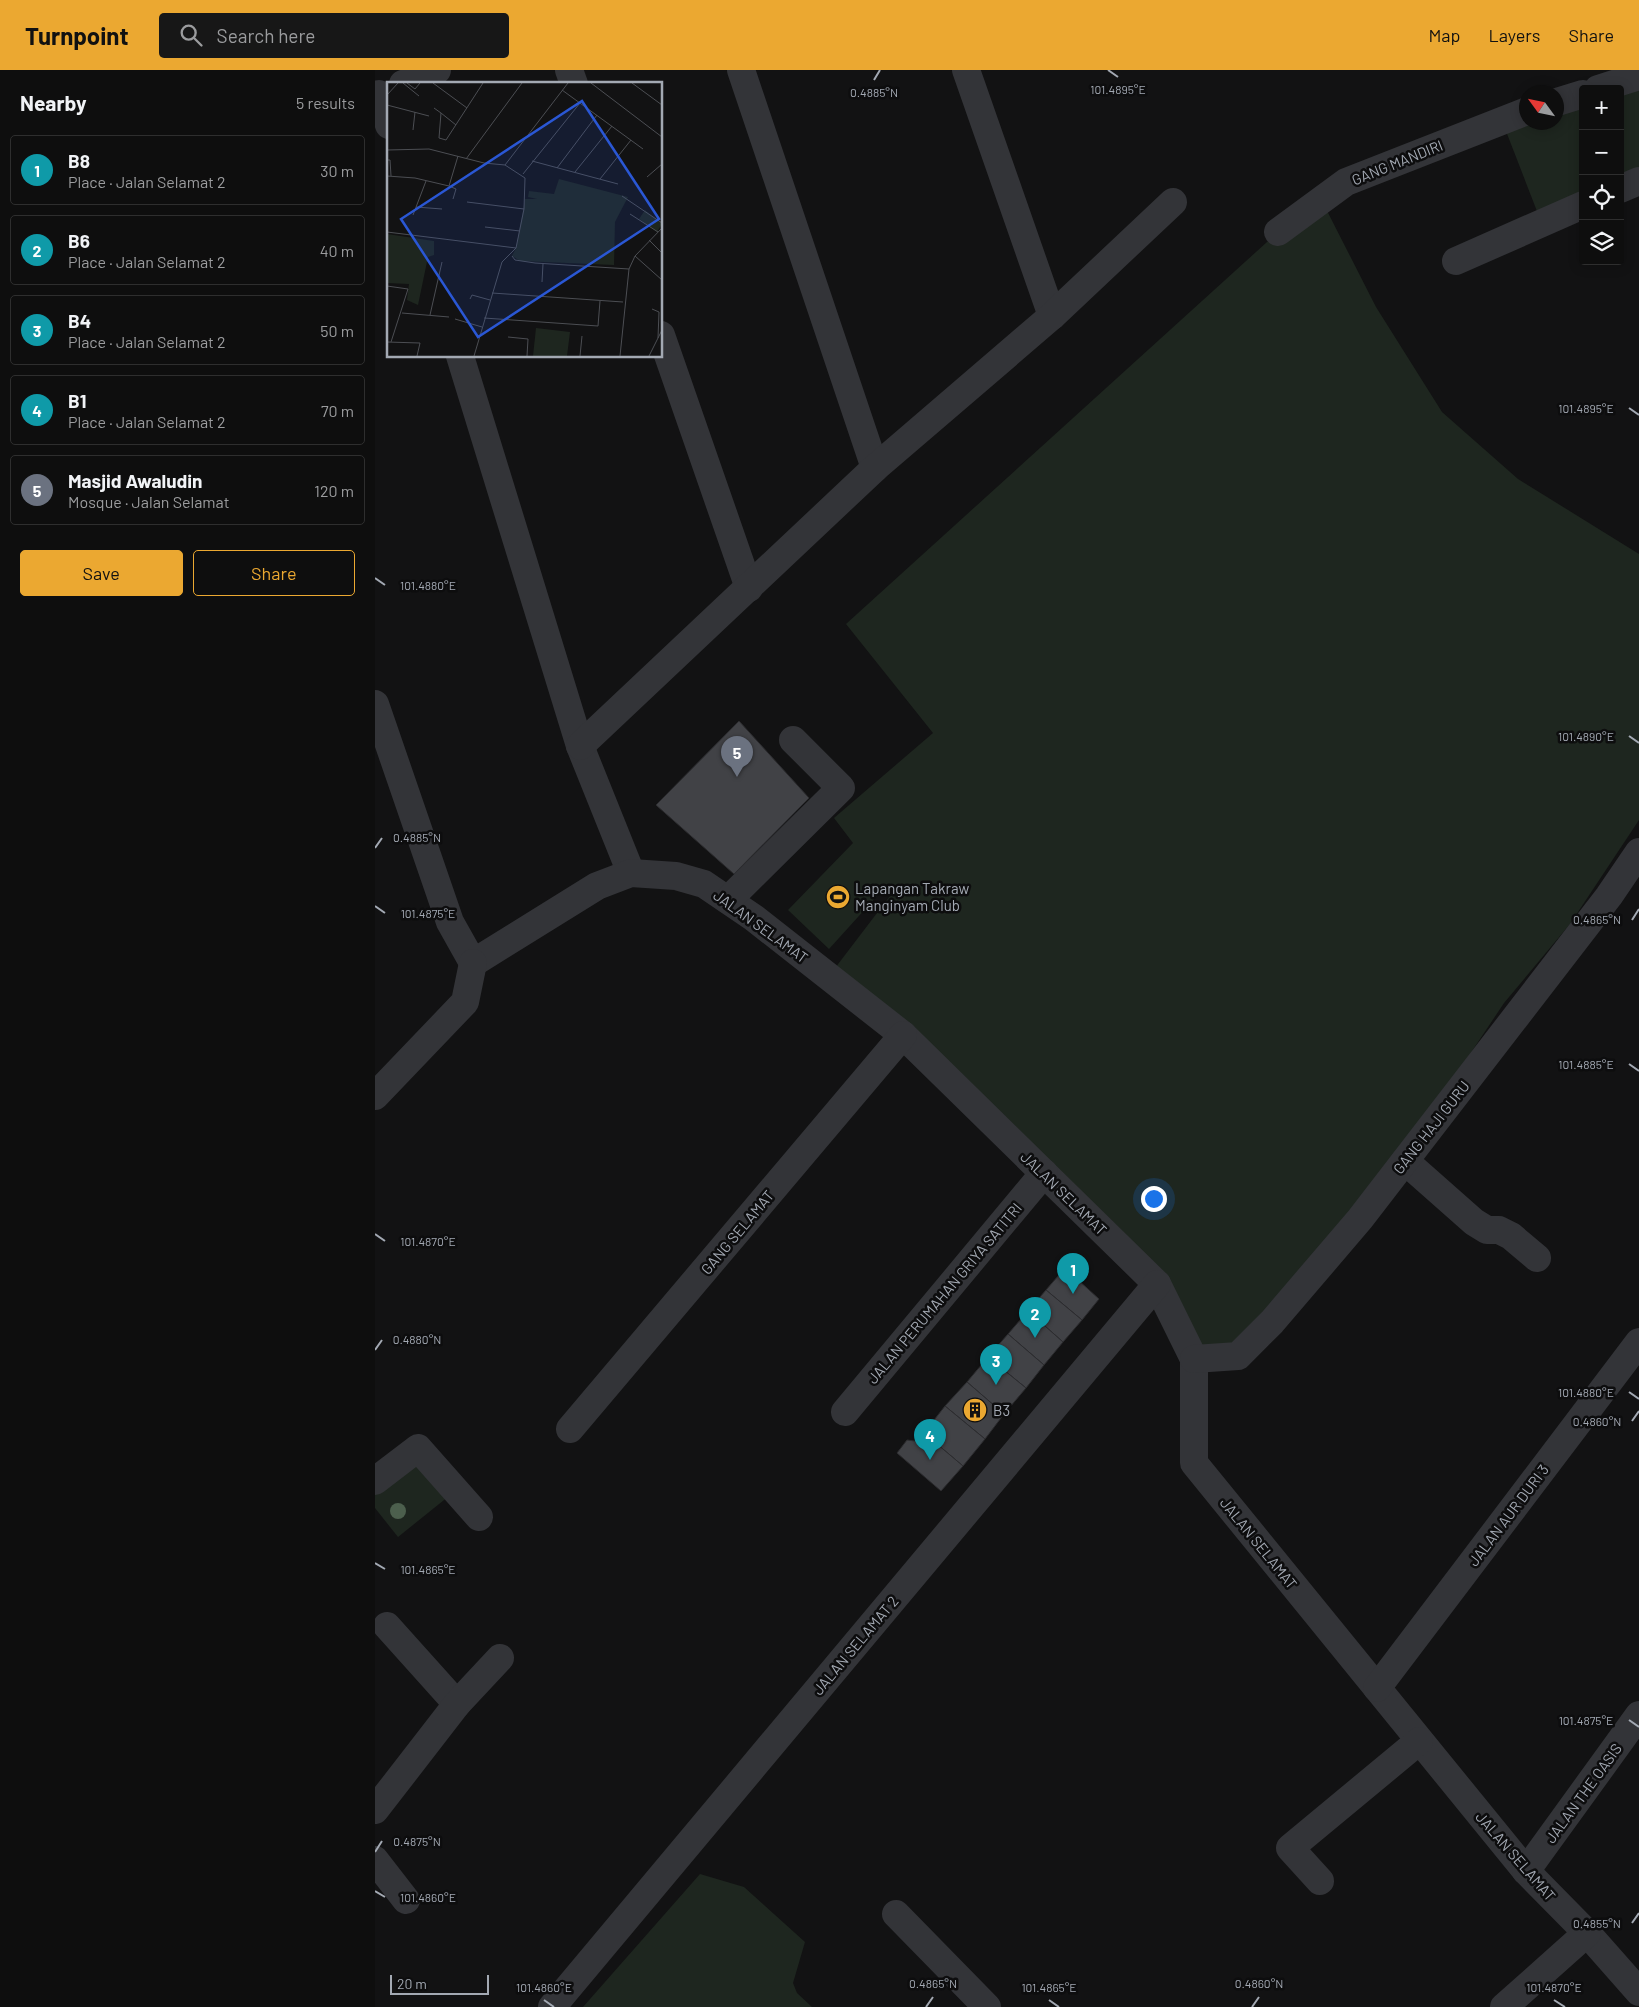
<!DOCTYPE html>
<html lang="en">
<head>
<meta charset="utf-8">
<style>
	:root { --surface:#0e0e0e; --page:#171717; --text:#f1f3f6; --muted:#9b9c9e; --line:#2e2e2e; --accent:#eba831 }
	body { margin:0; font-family:Barlow,sans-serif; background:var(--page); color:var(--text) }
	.controls { position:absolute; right:15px; top:15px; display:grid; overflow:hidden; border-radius:5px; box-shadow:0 2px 12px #0003 }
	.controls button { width:45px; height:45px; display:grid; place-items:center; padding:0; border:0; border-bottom:1px solid var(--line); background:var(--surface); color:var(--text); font:25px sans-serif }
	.compass { position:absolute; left:1144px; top:15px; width:45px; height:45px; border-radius:50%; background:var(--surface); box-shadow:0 2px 12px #0003; rotate:303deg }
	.scale { position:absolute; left:15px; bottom:12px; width:99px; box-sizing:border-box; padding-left:5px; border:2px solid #a3a9b3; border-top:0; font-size:14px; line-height:18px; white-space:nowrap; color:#a3a9b3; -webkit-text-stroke:4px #0d0d0e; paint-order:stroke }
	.you { position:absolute; left:778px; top:1128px; width:18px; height:18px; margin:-12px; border:4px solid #fff; border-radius:50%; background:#1a73e8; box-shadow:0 0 0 8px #1a73e833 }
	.badge { display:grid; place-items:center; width:32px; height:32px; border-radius:50%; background:var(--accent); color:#fff; font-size:16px; font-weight:700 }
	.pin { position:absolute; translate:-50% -41px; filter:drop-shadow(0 1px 2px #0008) }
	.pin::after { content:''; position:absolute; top:26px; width:18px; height:15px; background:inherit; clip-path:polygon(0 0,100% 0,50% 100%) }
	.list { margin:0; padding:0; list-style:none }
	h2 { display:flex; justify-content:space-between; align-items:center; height:65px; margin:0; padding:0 20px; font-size:21px }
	h2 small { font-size:16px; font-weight:400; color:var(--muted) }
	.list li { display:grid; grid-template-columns:32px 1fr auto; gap:15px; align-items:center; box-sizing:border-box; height:70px; margin:0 10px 10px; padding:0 10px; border:1px solid var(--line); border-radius:5px }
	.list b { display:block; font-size:19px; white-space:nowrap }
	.list p { margin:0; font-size:16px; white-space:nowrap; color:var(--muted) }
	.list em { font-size:16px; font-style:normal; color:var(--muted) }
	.actions { display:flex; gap:10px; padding:15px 20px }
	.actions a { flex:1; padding:11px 0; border:1px solid var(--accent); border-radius:5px; text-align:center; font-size:18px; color:var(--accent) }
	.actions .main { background:var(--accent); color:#111 }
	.icon { flex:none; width:28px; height:28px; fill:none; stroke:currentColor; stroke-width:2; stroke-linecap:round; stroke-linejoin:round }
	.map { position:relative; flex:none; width:1264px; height:1937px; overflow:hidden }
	header { display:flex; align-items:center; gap:30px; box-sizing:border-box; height:70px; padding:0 25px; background:var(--accent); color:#111 }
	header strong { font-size:24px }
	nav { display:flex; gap:28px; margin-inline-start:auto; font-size:18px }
	.search { width:350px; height:45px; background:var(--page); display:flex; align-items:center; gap:12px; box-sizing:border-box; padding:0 18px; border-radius:5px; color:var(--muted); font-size:19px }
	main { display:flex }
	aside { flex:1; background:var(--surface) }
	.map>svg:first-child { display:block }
	.green { fill:#1e261f }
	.building { fill:#414246; stroke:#2c2c2f }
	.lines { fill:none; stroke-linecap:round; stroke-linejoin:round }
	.minor { stroke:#333438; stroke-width:28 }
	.tree { fill:#4c5f4d }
	.ticks { fill:none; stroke:#a3a9b3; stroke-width:2 }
	.labels { text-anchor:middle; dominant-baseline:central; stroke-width:5; stroke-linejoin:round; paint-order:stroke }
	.street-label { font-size:15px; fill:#a3a9b3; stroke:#0d0d0e }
	.poi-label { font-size:15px; fill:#a3a9b3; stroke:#0d0d0e; text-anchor:start }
	.inset-road { fill:none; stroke:#4c4e53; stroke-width:1 }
	.view { fill:#2a57d4; fill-opacity:0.15; stroke:#2a57d4; stroke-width:2.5 }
	.inset-edge { fill:none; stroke:#a3a9b3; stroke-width:2.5 }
	.ticks-label { font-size:12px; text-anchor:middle; fill:#a3a9b3; stroke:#0d0d0e; stroke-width:5; stroke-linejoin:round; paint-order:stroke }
</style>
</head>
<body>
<header>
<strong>Turnpoint</strong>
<div class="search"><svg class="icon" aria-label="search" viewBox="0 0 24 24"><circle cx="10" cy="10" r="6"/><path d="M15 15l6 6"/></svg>Search here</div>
<nav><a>Map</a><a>Layers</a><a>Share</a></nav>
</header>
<main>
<aside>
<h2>Nearby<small>5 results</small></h2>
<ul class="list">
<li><span class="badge" style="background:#0f9aa8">1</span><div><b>B8</b><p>Place · Jalan Selamat 2</p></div><em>30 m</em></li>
<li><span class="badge" style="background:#0f9aa8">2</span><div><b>B6</b><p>Place · Jalan Selamat 2</p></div><em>40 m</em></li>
<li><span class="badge" style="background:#0f9aa8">3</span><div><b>B4</b><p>Place · Jalan Selamat 2</p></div><em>50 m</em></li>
<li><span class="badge" style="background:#0f9aa8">4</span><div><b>B1</b><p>Place · Jalan Selamat 2</p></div><em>70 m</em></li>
<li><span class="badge" style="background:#6b7280">5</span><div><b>Masjid Awaludin</b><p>Mosque · Jalan Selamat</p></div><em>120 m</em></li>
</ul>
<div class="actions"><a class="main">Save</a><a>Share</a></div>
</aside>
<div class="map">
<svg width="1264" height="1937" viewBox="0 0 1264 1937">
	<rect width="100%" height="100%" fill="#121213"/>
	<g class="green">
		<path d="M1264,12V107L1245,115V19Z"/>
		<path d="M1208,31V131L1165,149L1129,56L1152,52H1182V39Z"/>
		<path d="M946,129L1001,237L1067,342L1143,409L1264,484V750L1195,854L1129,933L985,1149L863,1286L819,1289L782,1214L454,906L518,822L512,815L454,879L413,840L478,773L459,748L558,663L471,554L903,162Z"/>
		<path d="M35,1390L74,1426L23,1467L0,1438V1418Z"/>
		<path d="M325,1804L369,1817L430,1872L418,1913L422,1923L437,1937H208Z"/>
	</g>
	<g class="building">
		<path d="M364,651L434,728L359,804L281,735Z"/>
		<path d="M690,1198L724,1229L707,1250L671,1220Z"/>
		<path d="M671,1220L707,1250L688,1272L653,1241Z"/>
		<path d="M653,1241L688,1272L669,1295L633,1264Z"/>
		<path d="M633,1264L669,1295L651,1318L613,1287Z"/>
		<path d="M613,1287L651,1318L629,1344L592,1312Z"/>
		<path d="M592,1312L629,1344L610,1369L570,1336Z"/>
		<path d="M570,1336L610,1369L588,1396L549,1363Z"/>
		<path d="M549,1363L588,1396L566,1421L522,1383L532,1370L540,1371Z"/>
	</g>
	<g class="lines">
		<g class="minor">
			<path d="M194,0L199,14"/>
			<path d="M366,0L500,398"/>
			<path d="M591,0L677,246"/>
			<path d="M28,14L62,0"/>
			<path d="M1223,19L1264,6"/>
			<path d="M4,24L14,55"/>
			<path d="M1182,32L1208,24"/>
			<path d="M1245,119L1264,111"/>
			<path d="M903,162L971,112L1152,41"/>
			<path d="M1081,191L1208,135"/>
			<path d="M286,265L374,518"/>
			<path d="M85,286L205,676L256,803"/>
			<path d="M0,634L75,852L98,893L222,816L256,803L301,806L329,814L379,848L528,965L782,1214L819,1289V1393L1151,1801L1212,1863L1264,1922"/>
			<path d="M205,676L500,398L677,246L798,132"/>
			<path d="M353,830L466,718L418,670"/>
			<path d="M0,1026L90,932L98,893"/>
			<path d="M1030,1091L1099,1152L1112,1160H1124L1136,1166L1162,1188"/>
			<path d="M819,1289L863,1286L897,1252L985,1149L1234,826L1264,782"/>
			<path d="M470,1342L669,1103"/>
			<path d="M195,1359L528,965"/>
			<path d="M0,1411L43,1378L104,1447"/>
			<path d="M12,1556L82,1634"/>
			<path d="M1002,1618L1264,1272"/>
			<path d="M0,1740L82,1634L125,1588"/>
			<path d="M0,1790L31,1830"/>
			<path d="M1151,1801L1264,1645"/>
			<path d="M945,1811L915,1778L1044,1671"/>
			<path d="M521,1844L612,1937"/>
			<path d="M177,1937L782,1214"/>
			<path d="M1129,1937L1212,1863"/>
		</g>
	</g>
	<circle class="tree" cx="23" cy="1441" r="8"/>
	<path class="ticks" d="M733,0L743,7M499,10L505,0M1254,338L1264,345M0,508L10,515M1254,666L1264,673M0,778L7,768M0,836L10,843M1257,850L1264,839M1254,994L1264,1001M0,1164L10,1171M0,1280L7,1270M1254,1322L1264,1329M1257,1351L1264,1341M0,1493L10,1499M1254,1650L1264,1657M0,1782L7,1771M0,1821L10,1827M1257,1853L1264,1843M169,1930L179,1937M674,1930L684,1937M1179,1930L1190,1937M551,1937L558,1927M877,1937L884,1927"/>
	<defs>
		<g id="stadium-disc" transform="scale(1.25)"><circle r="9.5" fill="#eba831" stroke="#0d0d0e"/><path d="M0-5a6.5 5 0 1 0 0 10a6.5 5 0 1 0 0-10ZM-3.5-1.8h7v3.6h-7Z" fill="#111"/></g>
		<g id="building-disc" transform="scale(1.25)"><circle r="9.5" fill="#eba831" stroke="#0d0d0e"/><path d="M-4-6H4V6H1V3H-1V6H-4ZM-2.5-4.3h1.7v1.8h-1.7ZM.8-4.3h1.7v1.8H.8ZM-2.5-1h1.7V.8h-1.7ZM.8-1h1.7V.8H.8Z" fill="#111"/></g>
	</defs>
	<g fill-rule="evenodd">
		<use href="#stadium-disc" x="463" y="827"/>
		<use href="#building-disc" x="600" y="1340"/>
	</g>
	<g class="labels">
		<g class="street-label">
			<text transform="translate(1022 92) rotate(-22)">GANG MANDIRI</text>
			<text transform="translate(386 856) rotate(36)">JALAN SELAMAT</text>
			<text transform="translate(1056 1057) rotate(-52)">GANG HAJI GURU</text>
			<text transform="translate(689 1123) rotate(44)">JALAN SELAMAT</text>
			<text transform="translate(362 1162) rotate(-50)">GANG SELAMAT</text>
			<text transform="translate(569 1223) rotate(-50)">JALAN PERUMAHAN GRIYA SATITRI</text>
			<text transform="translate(1133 1445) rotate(-53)">JALAN AUR DURI 3</text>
			<text transform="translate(884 1473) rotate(51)">JALAN SELAMAT</text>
			<text transform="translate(480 1575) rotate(-50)">JALAN SELAMAT 2</text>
			<text transform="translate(1208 1723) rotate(-54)">JALAN THE OASIS</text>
			<text transform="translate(1141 1786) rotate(49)">JALAN SELAMAT</text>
		</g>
		<g class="poi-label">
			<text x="480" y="818">Lapangan Takraw<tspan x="480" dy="17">Manginyam Club</tspan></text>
			<text x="618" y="1340">B3</text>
		</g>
	</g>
	<g transform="translate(12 12)">
		<rect width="275" height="275" fill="#121213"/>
		<path d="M172,97L241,115L228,140L227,183L133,179L125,174L129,166L138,117H150L141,115L142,109L167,112ZM258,128L275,142L270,150L252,137ZM0,152L47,159V173L41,175L31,223L20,218L22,202L0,201ZM149,246L183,250L180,274H146Z" fill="#1e261f"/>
		<path class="inset-road" d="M16,1L32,14M20,1L28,7L33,1M46,1L80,26M204,1L275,55M245,1L275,23M175,8L256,67M0,13L11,1M0,23L42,34M47,26L54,31L52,56L59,58L96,1M54,31L69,43M26,48L28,30M0,68L42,67L97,81L118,83M79,77L135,1M0,78H3L4,94M145,79L231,102M170,86L210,33M188,90L225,44M136,92L193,21M0,94L28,96L62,104L71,74M260,95L275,82M213,97L244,58M62,104L69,107L66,117M235,114L275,141M80,120L137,127M29,125L55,127M243,132L271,150M26,133L39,99M98,145L133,149M0,150L129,166M262,158L275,171M125,174L128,178L148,181L242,187M248,174L275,198M155,200L156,182M0,204L21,207L4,260M105,211L236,220M83,217L85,213L103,218M265,227L272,230L271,256M15,231L62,235M43,233L55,180M97,236L211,244L213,219M68,237L95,245M121,255L141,257L140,274M0,260L33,261L30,274M87,274L115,180L129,166L137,127L138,96L118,83L181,1M193,274L195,254M233,274L242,187L248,174L275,146M262,274L275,248"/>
		<path class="view" d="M195,19L272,137L91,255L14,137Z"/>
		<rect width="275" height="275" class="inset-edge"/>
	</g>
	<g class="ticks-label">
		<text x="743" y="24">101.4895°E</text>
		<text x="499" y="27">0.4885°N</text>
		<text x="1211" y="343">101.4895°E</text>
		<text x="53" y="520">101.4880°E</text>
		<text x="1211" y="671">101.4890°E</text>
		<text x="42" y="772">0.4885°N</text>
		<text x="53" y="848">101.4875°E</text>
		<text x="1222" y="854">0.4865°N</text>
		<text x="1211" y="999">101.4885°E</text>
		<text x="53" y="1176">101.4870°E</text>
		<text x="42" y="1274">0.4880°N</text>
		<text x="1211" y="1327">101.4880°E</text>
		<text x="1222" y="1356">0.4860°N</text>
		<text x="53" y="1504">101.4865°E</text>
		<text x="1211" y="1655">101.4875°E</text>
		<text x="42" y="1776">0.4875°N</text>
		<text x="53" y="1832">101.4860°E</text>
		<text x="1222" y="1858">0.4855°N</text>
		<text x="558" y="1918">0.4865°N</text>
		<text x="884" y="1918">0.4860°N</text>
		<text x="169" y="1922">101.4860°E</text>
		<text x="674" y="1922">101.4865°E</text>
		<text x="1179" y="1922">101.4870°E</text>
	</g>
</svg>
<div class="controls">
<button>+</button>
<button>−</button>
<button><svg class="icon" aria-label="locate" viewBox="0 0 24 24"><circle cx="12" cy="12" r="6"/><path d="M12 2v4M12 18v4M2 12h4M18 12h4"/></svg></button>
<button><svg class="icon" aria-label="layers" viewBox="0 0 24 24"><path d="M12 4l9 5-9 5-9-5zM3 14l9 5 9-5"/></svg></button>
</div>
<svg class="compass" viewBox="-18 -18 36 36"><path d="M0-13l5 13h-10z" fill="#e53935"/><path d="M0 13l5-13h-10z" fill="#9b9c9e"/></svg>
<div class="scale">20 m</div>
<div class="you"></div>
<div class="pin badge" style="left:698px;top:1224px;background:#0f9aa8">1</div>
<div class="pin badge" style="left:660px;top:1268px;background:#0f9aa8">2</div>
<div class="pin badge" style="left:621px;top:1315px;background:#0f9aa8">3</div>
<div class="pin badge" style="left:555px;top:1390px;background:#0f9aa8">4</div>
<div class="pin badge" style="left:362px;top:707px;background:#6b7280">5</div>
</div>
</main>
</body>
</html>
